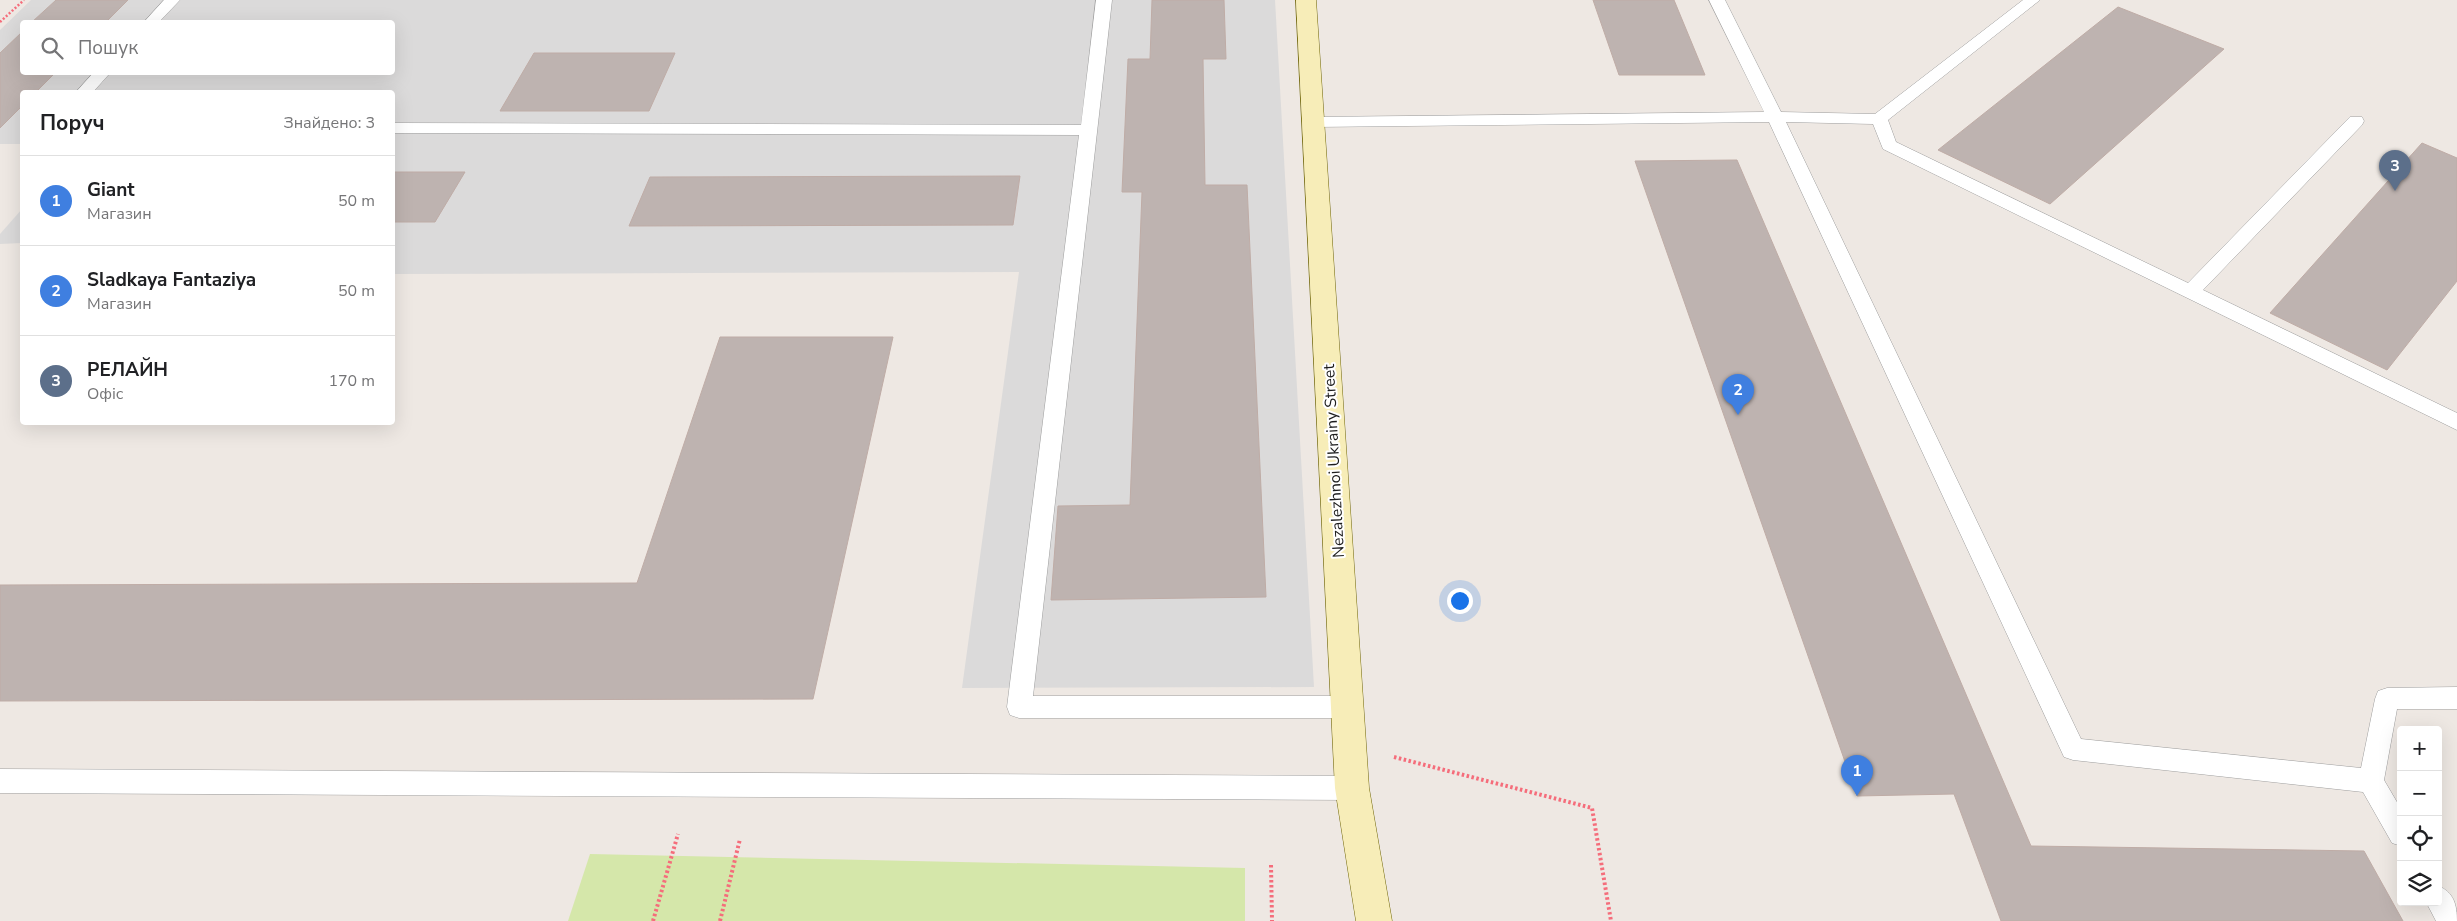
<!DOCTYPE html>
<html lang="uk">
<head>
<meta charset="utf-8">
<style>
	:root { --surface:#fff; --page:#f2f2f2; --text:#202124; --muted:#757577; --line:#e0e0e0; --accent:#b45309 }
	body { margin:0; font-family:"Nunito Sans",sans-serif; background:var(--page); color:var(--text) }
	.controls { position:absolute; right:15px; bottom:15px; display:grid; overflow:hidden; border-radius:5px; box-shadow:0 5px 20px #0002 }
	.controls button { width:45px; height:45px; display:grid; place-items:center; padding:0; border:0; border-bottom:1px solid var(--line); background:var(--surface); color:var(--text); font:25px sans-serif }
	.you { position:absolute; left:1459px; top:600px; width:18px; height:18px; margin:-12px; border:4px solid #fff; border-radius:50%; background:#1a73e8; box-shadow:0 0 0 8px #1a73e833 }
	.badge { display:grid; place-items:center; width:32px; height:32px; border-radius:50%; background:var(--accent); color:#fff; font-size:16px; font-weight:700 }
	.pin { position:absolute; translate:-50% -41px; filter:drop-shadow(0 1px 2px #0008) }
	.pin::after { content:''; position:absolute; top:26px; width:18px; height:15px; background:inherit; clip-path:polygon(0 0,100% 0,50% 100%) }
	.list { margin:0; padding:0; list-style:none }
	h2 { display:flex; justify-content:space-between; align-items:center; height:65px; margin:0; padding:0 20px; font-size:21px }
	h2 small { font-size:16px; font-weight:400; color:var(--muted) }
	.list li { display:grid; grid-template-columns:32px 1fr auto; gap:15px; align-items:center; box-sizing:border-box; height:90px; padding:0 20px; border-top:1px solid var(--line) }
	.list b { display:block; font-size:19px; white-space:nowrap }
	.list p { margin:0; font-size:16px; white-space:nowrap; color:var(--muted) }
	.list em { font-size:16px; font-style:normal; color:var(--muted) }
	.icon { flex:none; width:28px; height:28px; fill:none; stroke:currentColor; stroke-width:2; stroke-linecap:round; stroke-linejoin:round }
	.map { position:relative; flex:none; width:2457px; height:921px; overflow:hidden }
	.search { position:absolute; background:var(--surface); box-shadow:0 5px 20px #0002; left:20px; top:20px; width:375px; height:55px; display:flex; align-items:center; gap:12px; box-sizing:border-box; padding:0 18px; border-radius:5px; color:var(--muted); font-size:19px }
	.panel { position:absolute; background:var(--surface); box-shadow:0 5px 20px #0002; left:20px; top:90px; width:375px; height:335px; border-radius:5px }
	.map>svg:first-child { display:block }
	.residential { fill:#dbdada; fill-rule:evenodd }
	.grass { fill:#d5e7aa }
	.building { fill:#beb3b0; stroke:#bfaca6 }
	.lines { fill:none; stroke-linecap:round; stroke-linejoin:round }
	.lane-casing { stroke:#9e9e9e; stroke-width:1 }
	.secondary-casing { stroke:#706608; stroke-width:1 }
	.path-far1 { stroke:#f56d7b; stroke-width:2.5; stroke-dasharray:2 2; stroke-linecap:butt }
	.path { stroke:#f56d7b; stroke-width:4; stroke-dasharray:2.5 2.5; stroke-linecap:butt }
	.lane { fill:#fff; fill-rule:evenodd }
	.secondary { fill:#f7edb8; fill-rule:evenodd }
	.labels { text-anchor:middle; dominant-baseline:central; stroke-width:4; stroke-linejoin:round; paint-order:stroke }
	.street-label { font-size:16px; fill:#1d1d1d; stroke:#fff }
</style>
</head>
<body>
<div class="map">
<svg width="2457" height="921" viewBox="0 0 2457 921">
	<rect width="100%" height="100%" fill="#eee8e3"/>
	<g class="residential">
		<path d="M31,0H1275L1314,687L962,688L1019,272L393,274L392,92H22V144H0V30ZM22,22H392V72H22Z"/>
		<path d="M22,209V243L0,244V234Z"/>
	</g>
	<path class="grass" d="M590,854L1245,868V921H568Z"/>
	<g class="building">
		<path d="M56,0H128L106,22H32Z"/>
		<path d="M1152,0H1224L1226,59H1203L1205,185H1247L1266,597L1051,600L1058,506L1130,505L1142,192H1122L1128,59H1150Z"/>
		<path d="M1593,0H1674L1705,75H1619Z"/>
		<path d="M2118,7L2224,49L2050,204L1938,150Z"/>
		<path d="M22,32V72H56L36,92H22V106L0,128V53Z"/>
		<path d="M534,53H675L649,111H500Z"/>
		<path d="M2422,143L2457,158V281L2387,370L2270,313Z"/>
		<path d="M1737,160L2031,846L2364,851L2403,921H2001L1954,794L1857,796L1635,161Z"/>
		<path d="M392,172H465L435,222H392Z"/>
		<path d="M1020,176L1013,225L629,226L650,177Z"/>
		<path d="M720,337H893L813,699L0,701V585L637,583Z"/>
	</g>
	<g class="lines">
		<g class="lane-casing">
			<g id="lane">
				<path d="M164,0H180L159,22H144Z"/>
				<path d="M1096,0H1112L1033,696H1348L1357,699L1360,707L1357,715L1348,718H1019L1010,715L1007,707L1079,135L392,133V123L1081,125Z"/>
				<path d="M1709,0H1725L1781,112L1875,114L2023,0H2040L1888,120L1896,142L2188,283L2350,117H2362L2364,121L2362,125L2203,290L2457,413V430L1883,149L1873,124L1786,122L2081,739L2361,768L2375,699L2378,691L2387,688L2457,687V709H2397L2384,780L2401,809V846L2392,843L2363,792L2073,760L2064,757L1769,122L1313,127L1307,126L1305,122L1307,118L1313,117L1764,112Z"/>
				<path d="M94,72H111L93,92H76Z"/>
				<path d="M0,769L1352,776L1361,780L1365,788L1361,796L1352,800L0,793Z"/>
				<path d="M2438,886C2454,892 2457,905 2457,921H2436L2426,902H2438Z"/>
			</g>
		</g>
		<g class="secondary-casing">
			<path id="secondary" d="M1296,0H1316L1369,788L1392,921H1356L1335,788Z"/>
		</g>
		<path class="path-far1" d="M0,22L24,0"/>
		<g class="path">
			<path d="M1394,757L1592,808L1611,921"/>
			<path d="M1271,865L1272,921"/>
			<path d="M653,921L678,834"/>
			<path d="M720,921L740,839"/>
		</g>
		<use href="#lane" class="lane"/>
		<use href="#secondary" class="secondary"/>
	</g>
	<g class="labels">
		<g class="street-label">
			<text transform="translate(1334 461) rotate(-93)">Nezalezhnoi Ukrainy Street</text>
		</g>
	</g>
</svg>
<div class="controls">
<button>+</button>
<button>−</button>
<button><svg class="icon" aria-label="locate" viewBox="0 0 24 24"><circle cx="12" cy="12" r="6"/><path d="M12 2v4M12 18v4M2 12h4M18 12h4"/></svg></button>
<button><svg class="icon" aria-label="layers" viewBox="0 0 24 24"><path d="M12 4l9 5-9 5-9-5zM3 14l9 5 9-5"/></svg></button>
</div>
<div class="you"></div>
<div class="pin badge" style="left:1857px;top:796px;background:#3f7fe0">1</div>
<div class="pin badge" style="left:1738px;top:415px;background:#3f7fe0">2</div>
<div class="pin badge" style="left:2395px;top:191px;background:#5c6f8a">3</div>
<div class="search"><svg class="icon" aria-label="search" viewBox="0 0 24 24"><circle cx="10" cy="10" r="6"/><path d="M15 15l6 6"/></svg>Пошук</div>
<section class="panel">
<h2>Поруч<small>Знайдено: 3</small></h2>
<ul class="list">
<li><span class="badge" style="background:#3f7fe0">1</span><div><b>Giant</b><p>Магазин</p></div><em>50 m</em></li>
<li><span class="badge" style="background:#3f7fe0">2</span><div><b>Sladkaya Fantaziya</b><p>Магазин</p></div><em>50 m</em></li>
<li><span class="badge" style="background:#5c6f8a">3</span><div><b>РЕЛАЙН</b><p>Офіс</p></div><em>170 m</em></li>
</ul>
</section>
</div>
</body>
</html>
